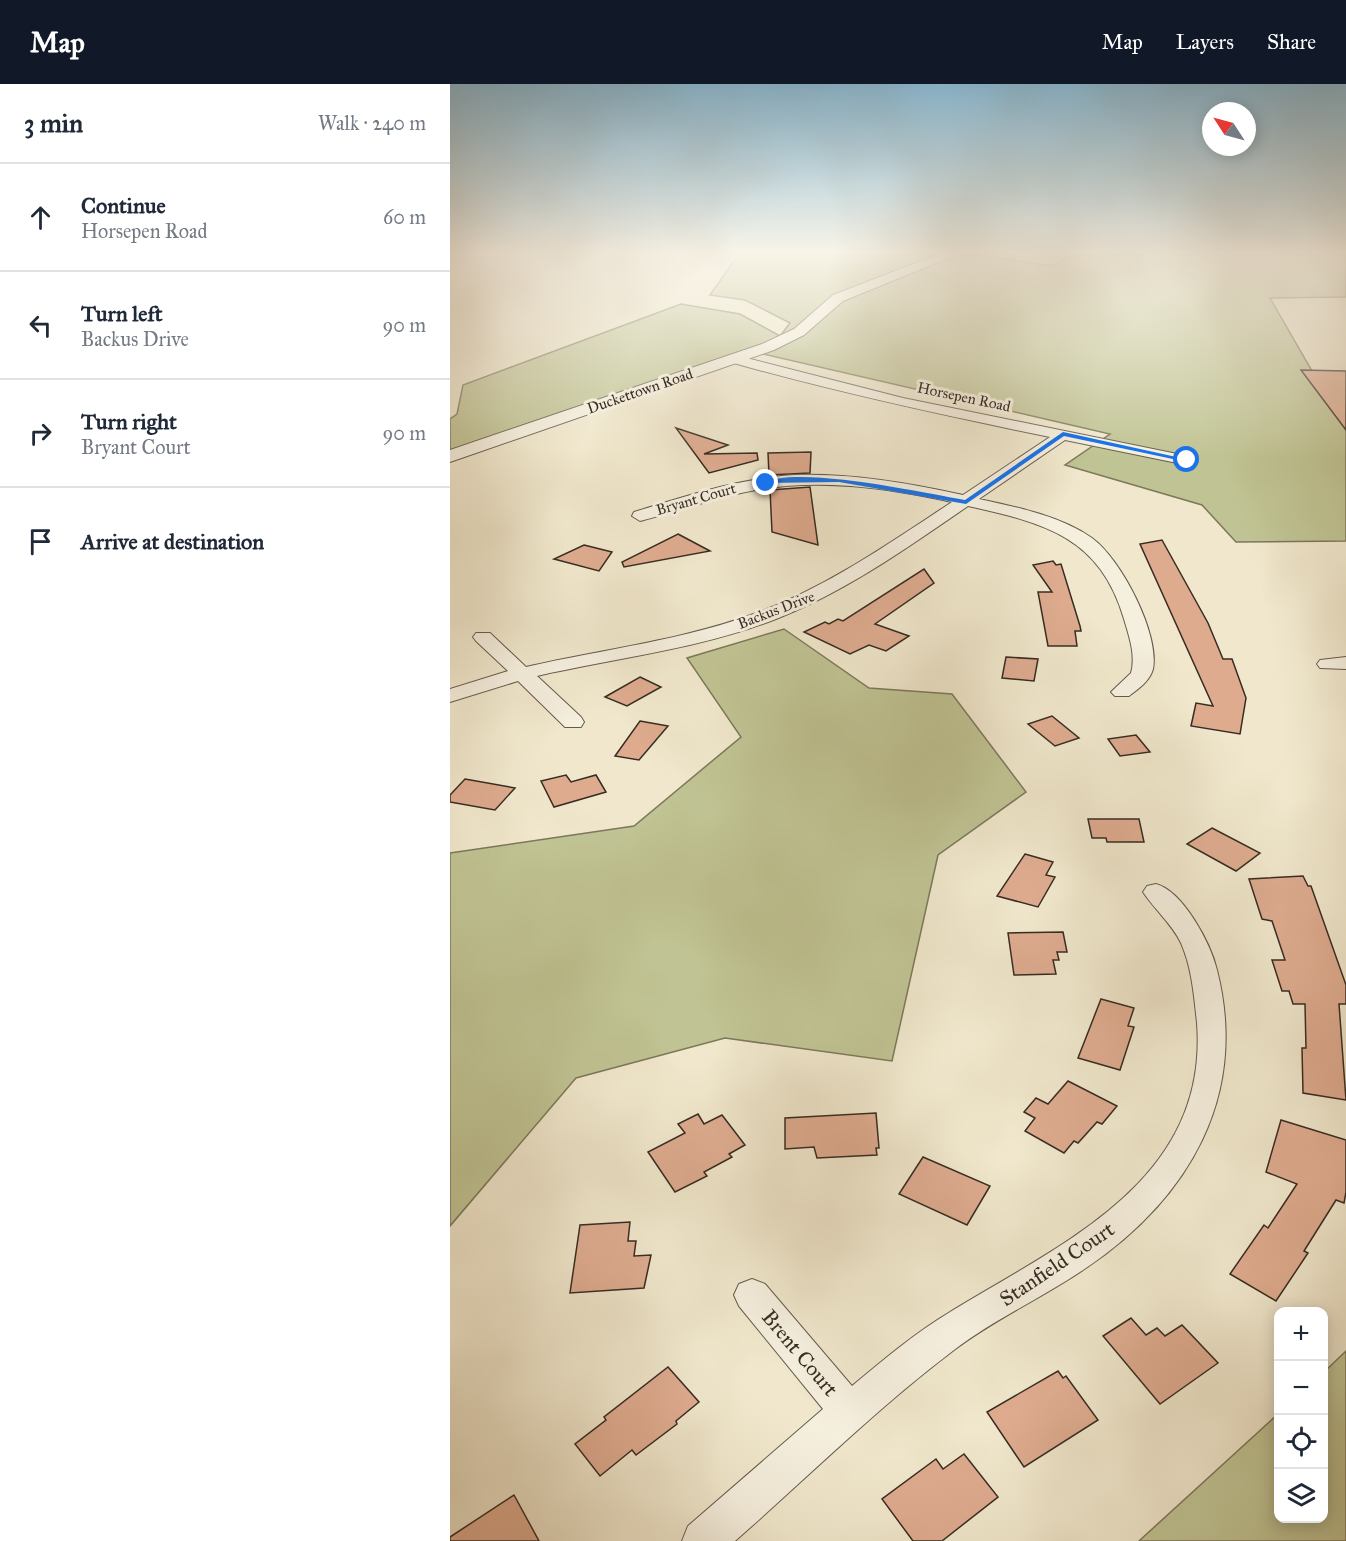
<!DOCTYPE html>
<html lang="en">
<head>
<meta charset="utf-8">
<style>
	:root { --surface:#fff; --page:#f6f6f7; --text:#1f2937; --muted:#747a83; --line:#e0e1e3; --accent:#111827 }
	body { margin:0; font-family:"IM FELL Great Primer",serif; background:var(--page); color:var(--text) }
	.controls { position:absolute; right:18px; bottom:18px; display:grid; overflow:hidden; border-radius:12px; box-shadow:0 3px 15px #0003 }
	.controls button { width:54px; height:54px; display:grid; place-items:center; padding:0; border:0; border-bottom:2px solid var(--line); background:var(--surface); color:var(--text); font:30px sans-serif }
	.compass { position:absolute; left:752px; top:18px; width:54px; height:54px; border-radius:50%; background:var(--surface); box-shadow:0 3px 15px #0003; rotate:306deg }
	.stop { position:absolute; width:18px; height:18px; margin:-14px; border:4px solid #1a73e8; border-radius:50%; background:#fff }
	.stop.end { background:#1a73e8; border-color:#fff; box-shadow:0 2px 6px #0008 }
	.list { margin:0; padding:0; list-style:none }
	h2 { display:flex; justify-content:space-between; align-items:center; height:78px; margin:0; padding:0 24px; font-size:26px }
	h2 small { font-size:20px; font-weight:400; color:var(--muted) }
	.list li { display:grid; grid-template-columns:39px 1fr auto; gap:18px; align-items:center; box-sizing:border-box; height:108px; padding:0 24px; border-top:2px solid var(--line) }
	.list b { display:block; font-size:22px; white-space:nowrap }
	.list p { margin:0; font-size:20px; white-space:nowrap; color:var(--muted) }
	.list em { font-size:20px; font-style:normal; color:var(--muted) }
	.icon { flex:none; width:33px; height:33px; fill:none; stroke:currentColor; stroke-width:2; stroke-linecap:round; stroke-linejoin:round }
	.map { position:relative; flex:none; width:896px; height:1457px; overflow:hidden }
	header { display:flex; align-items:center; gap:36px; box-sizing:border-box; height:84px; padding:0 30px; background:var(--accent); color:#fff }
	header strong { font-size:28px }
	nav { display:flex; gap:33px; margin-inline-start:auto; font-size:21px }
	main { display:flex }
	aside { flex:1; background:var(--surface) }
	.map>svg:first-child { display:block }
	.green { fill:#c0c393; stroke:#7c785b; stroke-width:1.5 }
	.building { fill:#deab8f; stroke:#372c23; stroke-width:1.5 }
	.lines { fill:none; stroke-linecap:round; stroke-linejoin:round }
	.minor-casing { stroke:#655b4d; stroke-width:2 }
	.tertiary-casing { stroke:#655b4d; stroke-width:2 }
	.minor { fill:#f5efde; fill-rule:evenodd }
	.tertiary { fill:#f5efde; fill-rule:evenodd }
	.route { fill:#1a73e8 }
	.labels { text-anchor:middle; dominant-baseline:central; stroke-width:6; stroke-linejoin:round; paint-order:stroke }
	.far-street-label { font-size:15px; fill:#372c23; stroke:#f5efde }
	.near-street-label { font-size:21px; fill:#372c23; stroke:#f5efde }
</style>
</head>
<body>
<header>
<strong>Map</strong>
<nav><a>Map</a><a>Layers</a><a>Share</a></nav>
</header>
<main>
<aside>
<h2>3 min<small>Walk · 240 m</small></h2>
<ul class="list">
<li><svg class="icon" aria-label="ahead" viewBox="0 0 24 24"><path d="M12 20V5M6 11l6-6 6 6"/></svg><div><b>Continue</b><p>Horsepen Road</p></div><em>60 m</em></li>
<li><svg class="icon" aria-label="left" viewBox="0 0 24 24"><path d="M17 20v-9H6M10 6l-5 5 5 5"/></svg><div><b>Turn left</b><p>Backus Drive</p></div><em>90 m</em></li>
<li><svg class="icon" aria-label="right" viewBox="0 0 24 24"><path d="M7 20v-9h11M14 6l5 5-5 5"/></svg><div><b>Turn right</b><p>Bryant Court</p></div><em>90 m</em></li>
<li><svg class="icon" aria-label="arrive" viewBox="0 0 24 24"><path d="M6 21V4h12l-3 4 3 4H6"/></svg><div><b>Arrive at destination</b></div></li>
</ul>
</aside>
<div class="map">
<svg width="896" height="1457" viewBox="0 0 896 1457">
	<rect width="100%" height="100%" fill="#f0e7cc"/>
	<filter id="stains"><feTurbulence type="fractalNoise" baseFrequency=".00333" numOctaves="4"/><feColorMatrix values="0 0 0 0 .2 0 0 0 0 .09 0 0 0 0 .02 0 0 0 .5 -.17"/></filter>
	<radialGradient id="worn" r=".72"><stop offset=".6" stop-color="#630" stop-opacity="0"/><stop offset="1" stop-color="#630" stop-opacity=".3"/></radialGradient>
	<g class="green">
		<path d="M289,170H522L601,182L627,170H896V213L820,214L896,346V457L786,458L752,421L615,381L660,350L296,266L0,367V335L7,330L13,301L231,220L290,230L330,252L340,239L295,216L260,211Z"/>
		<path d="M334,545L419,604L502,610L576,708L488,771L442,977L275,954L126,994L0,1142V769L184,742L291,653L237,574Z"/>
		<path d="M896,1267V1457H689L828,1330V1434H874V1288Z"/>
	</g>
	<g class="building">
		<path d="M851,286L896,287V346Z"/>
		<path d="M226,344L278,361L254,370L307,369L308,376L259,389Z"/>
		<path d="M361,368L360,389L319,391L318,369Z"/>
		<path d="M360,403L368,461L322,448L320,406Z"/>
		<path d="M228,450L260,467L174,483L172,478Z"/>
		<path d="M712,456L758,539L773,575H782L796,614L790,650L741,642L746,619L763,622L690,460Z"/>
		<path d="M134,461L162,468L149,487L104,475Z"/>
		<path d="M603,477L606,481L611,480L630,542L631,547H625L627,562H598L588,508H602L583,481Z"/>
		<path d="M474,485L484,499L425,540L459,552L436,567L419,561L400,570L354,548L375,538L379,540L388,535L393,537Z"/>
		<path d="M556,573L588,575L584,597L552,594Z"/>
		<path d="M190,593L211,603L177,622L155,613Z"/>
		<path d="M602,632L629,654L605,662L578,640Z"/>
		<path d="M190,637L218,642L189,676L165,672Z"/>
		<path d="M686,651L700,668L670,672L658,655Z"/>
		<path d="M116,691L121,698L146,691L156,708L104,723L91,697Z"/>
		<path d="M15,695L65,704L45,726L0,718V711Z"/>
		<path d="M638,735H689L694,758H657L656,754H642Z"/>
		<path d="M762,744L810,769L786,787L737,760Z"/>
		<path d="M575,770L603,778L596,791L605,793L588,823L547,812Z"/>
		<path d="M853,792L858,802H861L896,901V920H889L896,1016L853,1009L852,964H856L855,920H843L839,907H832L822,876H835L822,837L812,835L799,795Z"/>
		<path d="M613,848L617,868H607L609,876H603L606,890L564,891L558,849Z"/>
		<path d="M651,915L684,924L678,942L684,943L670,986L628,974Z"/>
		<path d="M618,997L667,1022L652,1040L647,1038L628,1059L624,1057L614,1069L575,1047L585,1034L574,1028L586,1014L598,1020Z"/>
		<path d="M426,1029L429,1064H426L427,1071L367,1074L364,1063L335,1065V1034Z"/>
		<path d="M248,1030L254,1040L272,1031L295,1061L279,1070L282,1073L254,1088L257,1092L225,1108L198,1068L235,1049L228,1040Z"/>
		<path d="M831,1036L896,1056V1108L894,1119L886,1116L854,1167L858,1169L826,1217L780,1190L814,1141L818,1144L847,1100L816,1088Z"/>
		<path d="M473,1073L540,1102L517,1141L449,1110Z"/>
		<path d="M180,1138L178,1157H186L184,1172L201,1171L194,1204L120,1209L130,1141Z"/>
		<path d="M681,1234L696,1251L707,1244L715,1252L732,1241L768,1279L710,1320L653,1252Z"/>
		<path d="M218,1283L249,1318L226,1337L227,1340L186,1371L182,1366L150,1392L125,1360L156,1336L154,1333Z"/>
		<path d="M608,1287L613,1294L616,1292L648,1336L574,1383L537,1328Z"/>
		<path d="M514,1370L548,1413L492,1457H463L432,1415L486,1375L493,1385Z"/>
		<path d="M64,1411L89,1457H0V1453Z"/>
	</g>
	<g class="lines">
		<g class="minor-casing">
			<g id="minor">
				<path d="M285,271L453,314L742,373L745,376L737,381L615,356L529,415C566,423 611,432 642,454C671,475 710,550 703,585C700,597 688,605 679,612H665L661,608L681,589C686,571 679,552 674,535C650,453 595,439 518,422C457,464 395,508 326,535C250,565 166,574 87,592L131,633L134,638L131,643H115L68,597L0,618V605L58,587L26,557L23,553L26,549H40L76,583C154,565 236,556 312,527C380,501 441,458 502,418C438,404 370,394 306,406C266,413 229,427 190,437L182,432L184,428C236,412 290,394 345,391C401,389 459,399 513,411L600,353C492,331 386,308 280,278V272Z"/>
				<path d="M896,573V585L870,584L867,580L870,576Z"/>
				<path d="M706,800C733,807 761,860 767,886C799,1012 739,1114 636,1184C594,1213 546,1234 504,1266C427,1324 358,1393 285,1457H232L238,1442L373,1325L289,1222L284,1211L289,1200L302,1195L315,1200L402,1302C433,1276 465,1249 500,1228C612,1159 759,1097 747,939C744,912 742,884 731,859C722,840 705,826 693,808L697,802Z"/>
			</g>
		</g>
		<g class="tertiary-casing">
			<path id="tertiary" d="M489,170H508L393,217L354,251L324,266L0,378V366L312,260L344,245L383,211Z"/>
		</g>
		<use href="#minor" class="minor"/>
		<use href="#tertiary" class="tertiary"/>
	</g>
	<linearGradient id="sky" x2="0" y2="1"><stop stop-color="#89b9d4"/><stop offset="0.45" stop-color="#f8f4e8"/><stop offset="1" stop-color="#f8f4e8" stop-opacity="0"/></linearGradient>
	<rect width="896" height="374" fill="url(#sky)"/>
	<path class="route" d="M613,348L740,376L737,378L614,352L516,420L389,398L313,399C348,381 473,409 515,416Z"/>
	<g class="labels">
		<g class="far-street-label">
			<text transform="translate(190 307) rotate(-19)">Duckettown Road</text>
			<text transform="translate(514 313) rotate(12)">Horsepen Road</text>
			<text transform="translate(246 415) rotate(-16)">Bryant Court</text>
			<text transform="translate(326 526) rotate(-21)">Backus Drive</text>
		</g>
		<g class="near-street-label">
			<text transform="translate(607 1180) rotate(-34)">Stanfield Court</text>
			<text transform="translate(350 1269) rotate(50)">Brent Court</text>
		</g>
	</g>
	<rect width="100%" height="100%" filter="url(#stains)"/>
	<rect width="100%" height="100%" fill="url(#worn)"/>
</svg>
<div class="controls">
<button>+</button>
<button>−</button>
<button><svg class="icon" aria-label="locate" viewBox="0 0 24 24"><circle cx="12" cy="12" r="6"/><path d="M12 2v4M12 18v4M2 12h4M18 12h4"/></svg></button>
<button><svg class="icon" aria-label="layers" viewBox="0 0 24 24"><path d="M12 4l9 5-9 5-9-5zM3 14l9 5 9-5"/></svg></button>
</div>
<svg class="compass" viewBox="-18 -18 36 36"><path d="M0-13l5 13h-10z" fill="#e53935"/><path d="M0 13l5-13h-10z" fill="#747a83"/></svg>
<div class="stop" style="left:737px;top:376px"></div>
<div class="stop end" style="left:316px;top:399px"></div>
</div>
</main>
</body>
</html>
